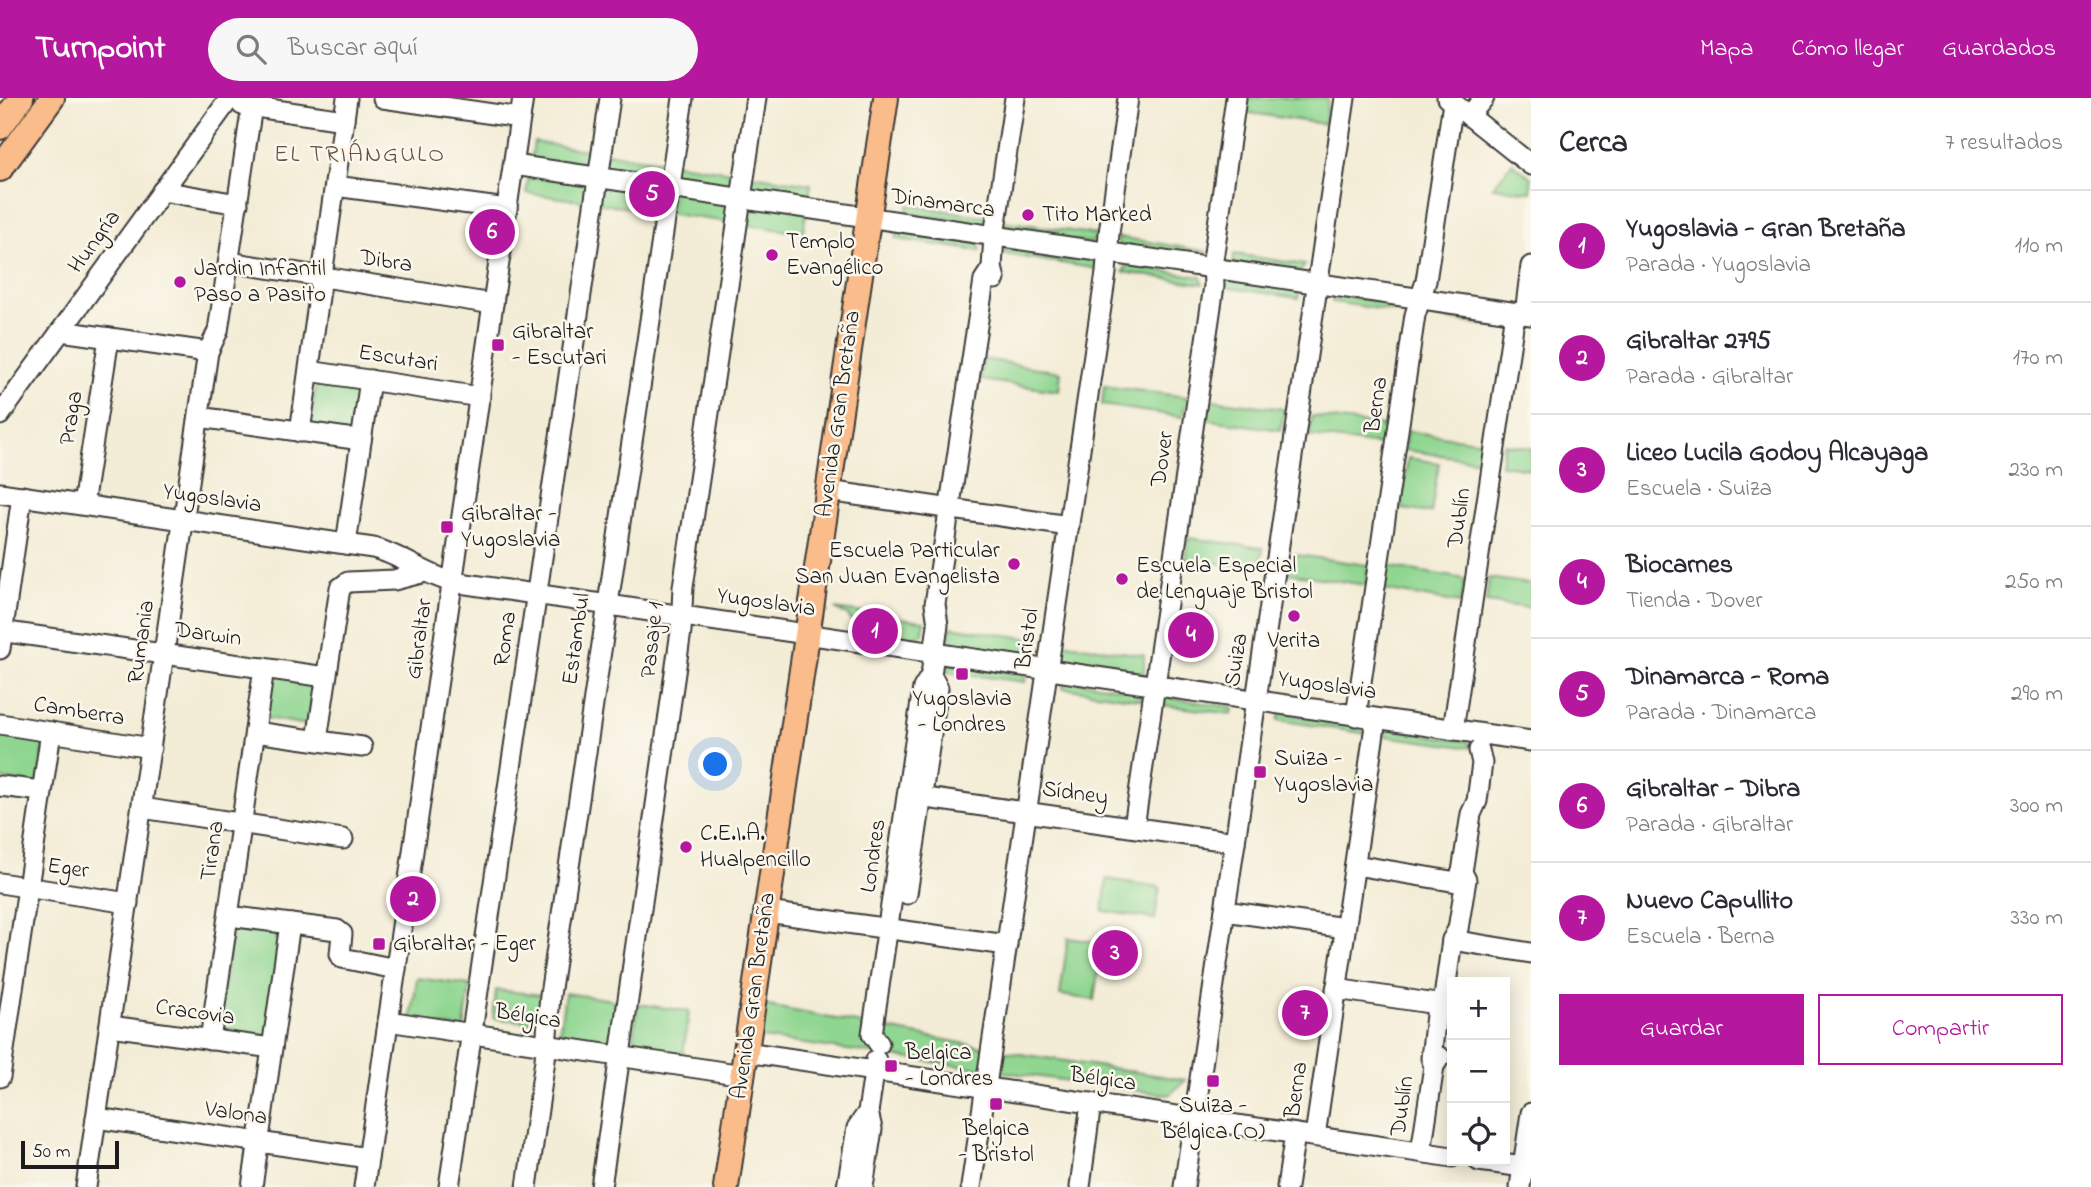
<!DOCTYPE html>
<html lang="es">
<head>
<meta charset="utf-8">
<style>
	:root { --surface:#fff; --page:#f7f7f7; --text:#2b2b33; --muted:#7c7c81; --line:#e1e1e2; --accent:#b5179e }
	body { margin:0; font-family:"Indie Flower",sans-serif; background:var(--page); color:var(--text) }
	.controls { position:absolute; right:21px; bottom:21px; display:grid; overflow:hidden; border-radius:0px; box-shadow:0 4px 18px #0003 }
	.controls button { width:63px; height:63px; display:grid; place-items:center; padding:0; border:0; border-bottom:2px solid var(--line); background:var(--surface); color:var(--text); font:35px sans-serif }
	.scale { position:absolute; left:21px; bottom:18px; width:98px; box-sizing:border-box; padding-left:7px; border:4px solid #1c1c1c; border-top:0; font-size:19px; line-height:24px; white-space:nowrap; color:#1c1c1c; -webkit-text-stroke:5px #fbf7ec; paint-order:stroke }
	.you { position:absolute; left:716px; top:667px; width:24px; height:24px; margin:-18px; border:5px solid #fff; border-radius:50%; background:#1a73e8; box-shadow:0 0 0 10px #1a73e833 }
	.badge { display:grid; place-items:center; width:46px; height:46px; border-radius:50%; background:var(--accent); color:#fff; font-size:23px; font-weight:700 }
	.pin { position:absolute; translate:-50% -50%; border:4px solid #fff; box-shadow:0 2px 7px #0006 }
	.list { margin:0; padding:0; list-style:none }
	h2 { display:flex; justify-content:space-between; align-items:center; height:91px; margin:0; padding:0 28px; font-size:30px }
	h2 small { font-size:23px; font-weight:400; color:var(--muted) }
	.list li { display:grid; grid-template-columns:46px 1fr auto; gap:21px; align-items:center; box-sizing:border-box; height:112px; padding:0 28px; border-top:2px solid var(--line) }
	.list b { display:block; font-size:26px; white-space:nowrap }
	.list p { margin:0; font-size:23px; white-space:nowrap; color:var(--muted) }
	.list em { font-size:23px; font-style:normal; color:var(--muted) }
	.actions { display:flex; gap:14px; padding:21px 28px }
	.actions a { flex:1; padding:16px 0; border:2px solid var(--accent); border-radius:0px; text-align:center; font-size:24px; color:var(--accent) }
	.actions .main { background:var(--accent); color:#fff }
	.icon { flex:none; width:38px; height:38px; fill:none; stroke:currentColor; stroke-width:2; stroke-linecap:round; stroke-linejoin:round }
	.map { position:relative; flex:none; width:1531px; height:1089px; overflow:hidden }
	header { display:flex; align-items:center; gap:42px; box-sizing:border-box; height:98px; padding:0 35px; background:var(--accent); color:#fff }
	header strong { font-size:33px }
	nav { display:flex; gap:38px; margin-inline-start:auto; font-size:24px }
	.search { width:490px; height:63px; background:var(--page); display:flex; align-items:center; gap:18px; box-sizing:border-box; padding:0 24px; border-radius:38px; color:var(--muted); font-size:26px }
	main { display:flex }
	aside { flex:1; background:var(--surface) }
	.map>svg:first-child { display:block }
	.green { fill:#8fd690; stroke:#567956; stroke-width:2 }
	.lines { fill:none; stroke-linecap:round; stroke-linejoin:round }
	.minor-casing { stroke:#3c3b38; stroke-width:23 }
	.major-casing { stroke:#3c3b38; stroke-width:28 }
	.minor { stroke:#fff; stroke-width:19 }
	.major { stroke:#f9bc8a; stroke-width:24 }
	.poi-dot { fill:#b5179e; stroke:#fbf7ec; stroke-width:2.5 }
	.labels { text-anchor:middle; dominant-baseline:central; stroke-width:5; stroke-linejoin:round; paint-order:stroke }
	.street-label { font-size:23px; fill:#1c1c1c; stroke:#fbf7ec }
	.poi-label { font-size:23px; fill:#1c1c1c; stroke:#fbf7ec; text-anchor:start }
	.neighbourhood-label { font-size:24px; letter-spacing:2px; fill:#675144; stroke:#fbf7ec }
</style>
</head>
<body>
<header>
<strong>Turnpoint</strong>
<div class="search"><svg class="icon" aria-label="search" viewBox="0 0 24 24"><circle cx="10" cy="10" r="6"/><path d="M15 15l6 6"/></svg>Buscar aquí</div>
<nav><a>Mapa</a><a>Cómo llegar</a><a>Guardados</a></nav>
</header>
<main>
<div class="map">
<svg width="1531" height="1089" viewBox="0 0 1531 1089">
	<rect width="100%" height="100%" fill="#fbf7ec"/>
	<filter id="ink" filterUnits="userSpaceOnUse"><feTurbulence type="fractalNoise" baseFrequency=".0143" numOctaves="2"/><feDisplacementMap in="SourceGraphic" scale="14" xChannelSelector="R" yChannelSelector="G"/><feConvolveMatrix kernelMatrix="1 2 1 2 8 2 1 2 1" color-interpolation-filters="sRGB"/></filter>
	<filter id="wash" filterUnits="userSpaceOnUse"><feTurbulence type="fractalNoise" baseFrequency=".00686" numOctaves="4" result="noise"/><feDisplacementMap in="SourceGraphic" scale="28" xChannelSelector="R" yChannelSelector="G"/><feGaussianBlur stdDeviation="1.57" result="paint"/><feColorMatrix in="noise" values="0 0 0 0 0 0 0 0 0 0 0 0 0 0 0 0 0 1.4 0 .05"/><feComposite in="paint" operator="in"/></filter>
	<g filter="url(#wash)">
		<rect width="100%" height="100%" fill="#f3ecd6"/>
		<g class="green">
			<path d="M1245,0H1328L1325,26L1243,14Z"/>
			<path d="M534,44L811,86L803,135L526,95Z"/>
			<path d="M1512,65L1531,79V94L1493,89Z"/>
			<path d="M908,107L988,119L986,126L907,115Z"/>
			<path d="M997,122L1098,137L1091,145L1001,131Z"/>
			<path d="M897,132L975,143L980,148V153L896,141Z"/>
			<path d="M1118,139L1206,153L1205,158L1202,160L1121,148L1118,145Z"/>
			<path d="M1009,149L1093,162L1098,171L998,155Z"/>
			<path d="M1234,156L1305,167L1300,174L1233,165Z"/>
			<path d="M1127,167L1201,179L1203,186L1123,174Z"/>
			<path d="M1227,181L1298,191L1299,200L1223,189L1224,182Z"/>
			<path d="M1333,197L1404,207L1406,215L1332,204Z"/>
			<path d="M1425,210L1497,221L1502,225V230L1419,217Z"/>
			<path d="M984,261L1061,274L1059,293L980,282Z"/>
			<path d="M318,278L365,285L356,338L309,330Z"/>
			<path d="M1104,288L1187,299L1183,319L1102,307Z"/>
			<path d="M1206,301L1284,311L1281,332L1203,321Z"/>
			<path d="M1312,318L1390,329L1387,348L1309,338Z"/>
			<path d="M1407,333L1484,344L1481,363L1404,352Z"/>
			<path d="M1504,346L1531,350V371L1501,367Z"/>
			<path d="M1408,360L1439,365L1431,415L1401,411Z"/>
			<path d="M1188,440L1263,450L1259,471L1185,461Z"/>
			<path d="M1290,456L1368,467L1366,487L1287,475Z"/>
			<path d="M1387,468L1465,481L1461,505L1383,492Z"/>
			<path d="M1489,480L1531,486V510L1486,504Z"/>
			<path d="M835,511L924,523L923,536L918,539L873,534L874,525L850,522L849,518Z"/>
			<path d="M950,529L1033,541L1030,556L1025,558L947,546Z"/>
			<path d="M1061,545L1144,557V576L1065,565L1060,559Z"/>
			<path d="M947,566L1026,577L1025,584L946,574Z"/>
			<path d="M272,575L314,582L308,627L265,620Z"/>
			<path d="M1064,582L1139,593L1144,602L1063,590Z"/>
			<path d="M1162,599L1233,609L1232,616L1161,607Z"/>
			<path d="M1280,615L1370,629L1369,636L1278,622Z"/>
			<path d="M0,627L46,635L38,687L0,681Z"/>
			<path d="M1385,631L1467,643L1472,650L1384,638Z"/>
			<path d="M1107,781L1160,789L1155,821L1103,813Z"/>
			<path d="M233,824L286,832L269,945L216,937Z"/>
			<path d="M1068,840L1102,845L1094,902L1060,897Z"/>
			<path d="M417,880L470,887L464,931L411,923Z"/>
			<path d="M496,892L542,897L539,925L493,920Z"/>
			<path d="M565,895L621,903L615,946L559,937Z"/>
			<path d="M638,906L689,913L683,957L632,950Z"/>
			<path d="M758,906L1008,954L1186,982L1169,997L754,939Z"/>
		</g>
	</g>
	<g filter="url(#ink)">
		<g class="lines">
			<g class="minor-casing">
				<g id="minor">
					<path d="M383,0L520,20"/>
					<path d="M1447,0L1531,67"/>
					<path d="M242,7L344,22"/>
					<path d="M1469,18L1484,0"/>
					<path d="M514,67L1531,217"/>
					<path d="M335,88L507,111"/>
					<path d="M162,93L238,106"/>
					<path d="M229,164L493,206"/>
					<path d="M995,181L992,170L994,138L1015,0"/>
					<path d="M1525,216L1531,168"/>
					<path d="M61,233L208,254"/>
					<path d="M309,273L480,299"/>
					<path d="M0,317L230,0"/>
					<path d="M199,319L361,342"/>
					<path d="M300,334L347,0"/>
					<path d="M828,393L1069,428"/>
					<path d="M0,395L373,450C402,457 424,477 453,484L1531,643"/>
					<path d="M83,407L109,240"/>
					<path d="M346,446L370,282"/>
					<path d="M0,533L326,579"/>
					<path d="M0,551L22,398"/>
					<path d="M1356,618L1415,217L1426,183L1453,5"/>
					<path d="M0,626L151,650"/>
					<path d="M1453,632L1515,215"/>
					<path d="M255,634L362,649"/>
					<path d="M317,642L340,490L348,484L394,482L425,474"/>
					<path d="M0,688L42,693"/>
					<path d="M912,698L1235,744"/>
					<path d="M142,710L343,741"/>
					<path d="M1134,729L1214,188L1213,162L1236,0"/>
					<path d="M1355,767L1457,784"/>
					<path d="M1457,783L1462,774L1471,716L1477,703L1482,665L1479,652"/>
					<path d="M0,785L128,805"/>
					<path d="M907,796L938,590L931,577"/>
					<path d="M1225,813L1345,830"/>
					<path d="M767,814L1007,847"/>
					<path d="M229,818L337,832L342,836L340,856L342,860L396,871"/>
					<path d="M1452,842L1531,855"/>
					<path d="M1336,891L1443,907"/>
					<path d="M388,923L743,977"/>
					<path d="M110,928L272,950"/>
					<path d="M210,942L264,570"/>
					<path d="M879,946L872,936L923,590L931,577L938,527L935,506L984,182L992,170"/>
					<path d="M746,954L1452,1059"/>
					<path d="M1434,968L1431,960L1436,917L1443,907L1452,842L1458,831L1466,782L1462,774"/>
					<path d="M0,979L51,634"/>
					<path d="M96,1020L368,1060"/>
					<path d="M1315,1038L1376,621"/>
					<path d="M1421,1054L1434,968L1440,959"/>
					<path d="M1479,1063L1531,1070"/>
					<path d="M86,1089L208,254L218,233L252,8"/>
					<path d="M252,1089L290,826"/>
					<path d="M364,1089L523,0"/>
					<path d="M449,1089L610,0"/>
					<path d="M527,1089L545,962L550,897L683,0"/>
					<path d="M601,1089L681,533L683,489L756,0"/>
					<path d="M847,1089L857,1030L868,1014L876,962"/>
					<path d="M863,1089L872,1031L868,1014"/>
					<path d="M971,1089L1106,175L1109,135L1128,0"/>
					<path d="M1080,1089L1091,1005"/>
					<path d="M1184,1089L1345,0"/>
					<path d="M1287,1089L1295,1036"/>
					<path d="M1520,1089L1531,1015"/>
				</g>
			</g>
			<g class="major-casing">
				<g id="major">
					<path d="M0,29L21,0"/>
					<path d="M0,71L52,0"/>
					<path d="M726,1089L886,0"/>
				</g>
			</g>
			<use href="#minor" class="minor"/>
			<use href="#major" class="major"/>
		</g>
	</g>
	<g class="poi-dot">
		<circle cx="1028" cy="117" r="7"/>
		<circle cx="772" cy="157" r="7"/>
		<circle cx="180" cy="184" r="7"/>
		<rect x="491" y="240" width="14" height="14" rx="3.5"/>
		<rect x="440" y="422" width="14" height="14" rx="3.5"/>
		<circle cx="1014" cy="466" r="7"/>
		<circle cx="1122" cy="481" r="7"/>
		<circle cx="1294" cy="518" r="7"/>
		<rect x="955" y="569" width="14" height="14" rx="3.5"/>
		<rect x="1253" y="667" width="14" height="14" rx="3.5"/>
		<circle cx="686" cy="749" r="7"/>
		<rect x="372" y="839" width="14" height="14" rx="3.5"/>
		<rect x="884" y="961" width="14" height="14" rx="3.5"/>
		<rect x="1206" y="976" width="14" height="14" rx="3.5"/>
		<rect x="989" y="999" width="14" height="14" rx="3.5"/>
	</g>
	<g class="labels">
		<g class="street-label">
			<text transform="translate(943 106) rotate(8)">Dinamarca</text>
			<text transform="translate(95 144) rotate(-54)">Hungría</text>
			<text transform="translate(386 164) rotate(9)">Dibra</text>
			<text transform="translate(398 261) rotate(9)">Escutari</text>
			<text transform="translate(1377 307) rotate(-82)">Berna</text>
			<text transform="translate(839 316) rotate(-82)">Avenida Gran Bretaña</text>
			<text transform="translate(72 320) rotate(-81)">Praga</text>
			<text transform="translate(1163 361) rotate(-82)">Dover</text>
			<text transform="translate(212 401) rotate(8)">Yugoslavia</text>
			<text transform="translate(1460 420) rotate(-82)">Dublín</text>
			<text transform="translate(766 505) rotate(8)">Yugoslavia</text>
			<text transform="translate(208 537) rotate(8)">Darwin</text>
			<text transform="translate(420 541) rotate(-82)">Gibraltar</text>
			<text transform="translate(506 541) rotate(-82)">Roma</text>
			<text transform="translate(577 541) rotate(-82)">Estambul</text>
			<text transform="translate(1028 541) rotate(-82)">Bristol</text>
			<text transform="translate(653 542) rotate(-84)">Pasaje 1</text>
			<text transform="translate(142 544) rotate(-82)">Rumania</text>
			<text transform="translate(1237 562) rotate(-81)">Suiza</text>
			<text transform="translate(1327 588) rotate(8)">Yugoslavia</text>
			<text transform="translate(79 614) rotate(9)">Camberra</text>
			<text transform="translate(1075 696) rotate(8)">Sídney</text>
			<text transform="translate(213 753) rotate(-82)">Tirana</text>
			<text transform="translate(874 758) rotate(-82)">Londres</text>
			<text transform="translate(68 771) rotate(8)">Eger</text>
			<text transform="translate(754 898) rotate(-82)">Avenida Gran Bretaña</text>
			<text transform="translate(195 915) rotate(8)">Cracovia</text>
			<text transform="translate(528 919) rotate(9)">Bélgica</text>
			<text transform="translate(1103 982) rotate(8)">Bélgica</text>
			<text transform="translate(1297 992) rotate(-82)">Berna</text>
			<text transform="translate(1403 1008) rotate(-82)">Dublín</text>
			<text transform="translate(236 1016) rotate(8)">Valona</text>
		</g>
		<g class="poi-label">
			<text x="1042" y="117">Tito Marked</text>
			<text x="786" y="144">Templo<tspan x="786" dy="26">Evangélico</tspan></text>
			<text x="194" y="171">Jardin Infantil<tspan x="194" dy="26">Paso a Pasito</tspan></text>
			<text x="512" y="234">Gibraltar<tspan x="512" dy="26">- Escutari</tspan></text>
			<text x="461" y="416">Gibraltar -<tspan x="461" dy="26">Yugoslavia</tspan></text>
			<text x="1000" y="453" text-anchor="end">Escuela Particular<tspan x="1000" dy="26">San Juan Evangelista</tspan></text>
			<text x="1136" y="468">Escuela Especial<tspan x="1136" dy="26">de Lenguaje Bristol</tspan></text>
			<text x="1294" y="543" text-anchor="middle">Verita</text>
			<text x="962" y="601" text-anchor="middle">Yugoslavia<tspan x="962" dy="26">- Londres</tspan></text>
			<text x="1274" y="661">Suiza -<tspan x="1274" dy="26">Yugoslavia</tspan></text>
			<text x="700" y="736">C.E.I.A.<tspan x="700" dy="26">Hualpencillo</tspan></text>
			<text x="393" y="846">Gibraltar - Eger</text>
			<text x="905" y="955">Belgica<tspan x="905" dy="26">- Londres</tspan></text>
			<text x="1213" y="1008" text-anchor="middle">Suiza -<tspan x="1213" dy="26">Bélgica (O)</tspan></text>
			<text x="996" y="1031" text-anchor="middle">Belgica<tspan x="996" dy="26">- Bristol</tspan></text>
		</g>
		<g class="neighbourhood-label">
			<text x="360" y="57">EL TRIÁNGULO</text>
		</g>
	</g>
</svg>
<div class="controls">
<button>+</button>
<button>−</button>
<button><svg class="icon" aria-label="locate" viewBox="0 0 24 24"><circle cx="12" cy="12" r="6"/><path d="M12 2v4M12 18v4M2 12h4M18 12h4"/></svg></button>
</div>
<div class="scale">50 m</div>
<div class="you"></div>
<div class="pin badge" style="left:875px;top:533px">1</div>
<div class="pin badge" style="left:413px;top:801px">2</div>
<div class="pin badge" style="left:1115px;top:855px">3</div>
<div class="pin badge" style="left:1191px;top:537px">4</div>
<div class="pin badge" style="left:652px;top:96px">5</div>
<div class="pin badge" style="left:492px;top:134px">6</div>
<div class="pin badge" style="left:1305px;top:915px">7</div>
</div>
<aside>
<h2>Cerca<small>7 resultados</small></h2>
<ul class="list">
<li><span class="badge">1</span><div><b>Yugoslavia - Gran Bretaña</b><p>Parada · Yugoslavia</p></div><em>110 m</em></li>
<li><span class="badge">2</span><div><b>Gibraltar 2795</b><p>Parada · Gibraltar</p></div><em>170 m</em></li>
<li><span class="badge">3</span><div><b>Liceo Lucila Godoy Alcayaga</b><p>Escuela · Suiza</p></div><em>230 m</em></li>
<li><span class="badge">4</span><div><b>Biocarnes</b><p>Tienda · Dover</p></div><em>250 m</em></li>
<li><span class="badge">5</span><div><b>Dinamarca - Roma</b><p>Parada · Dinamarca</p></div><em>290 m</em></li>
<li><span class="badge">6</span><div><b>Gibraltar - Dibra</b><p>Parada · Gibraltar</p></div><em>300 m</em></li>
<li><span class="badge">7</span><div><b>Nuevo Capullito</b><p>Escuela · Berna</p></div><em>330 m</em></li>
</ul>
<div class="actions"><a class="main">Guardar</a><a>Compartir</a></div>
</aside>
</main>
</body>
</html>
